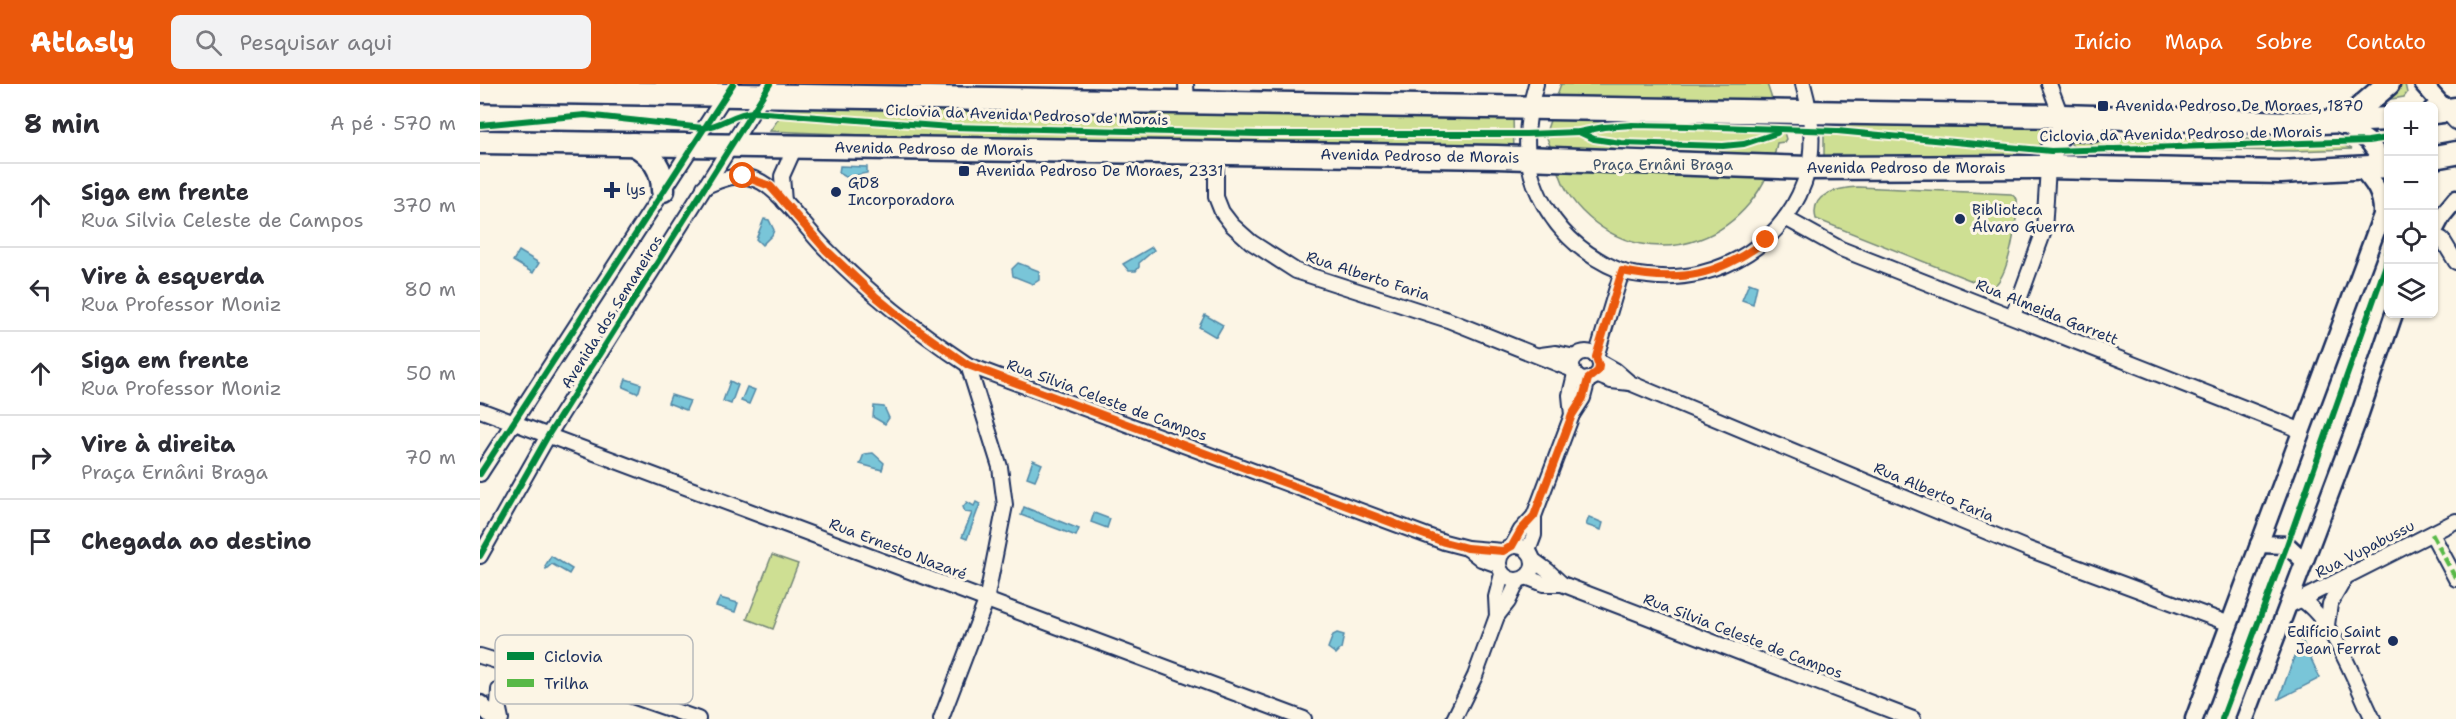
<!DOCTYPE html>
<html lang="pt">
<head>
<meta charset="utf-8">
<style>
	:root { --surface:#fff; --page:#f2f2f3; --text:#2b2b33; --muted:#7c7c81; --line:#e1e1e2; --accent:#ea580c }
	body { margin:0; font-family:"Shantell Sans",sans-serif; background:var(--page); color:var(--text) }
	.controls { position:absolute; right:18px; top:18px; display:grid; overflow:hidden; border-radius:9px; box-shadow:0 2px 4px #0004 }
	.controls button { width:54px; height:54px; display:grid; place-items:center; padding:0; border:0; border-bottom:2px solid var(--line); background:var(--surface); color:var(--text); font:30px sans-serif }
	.stop { position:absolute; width:18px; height:18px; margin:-14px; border:4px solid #ea580c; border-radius:50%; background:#fff }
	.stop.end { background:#ea580c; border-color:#fff; box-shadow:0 2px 6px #0008 }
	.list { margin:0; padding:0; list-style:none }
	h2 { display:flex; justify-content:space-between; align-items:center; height:78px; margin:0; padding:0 24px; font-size:26px }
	h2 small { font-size:20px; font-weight:400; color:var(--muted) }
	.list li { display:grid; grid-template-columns:39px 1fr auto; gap:18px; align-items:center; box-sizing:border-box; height:84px; padding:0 24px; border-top:2px solid var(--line) }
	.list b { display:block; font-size:22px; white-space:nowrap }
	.list p { margin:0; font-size:20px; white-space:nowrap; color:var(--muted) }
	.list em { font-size:20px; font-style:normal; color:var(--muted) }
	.icon { flex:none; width:33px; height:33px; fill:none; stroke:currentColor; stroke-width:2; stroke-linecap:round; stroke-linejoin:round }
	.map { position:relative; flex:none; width:1976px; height:635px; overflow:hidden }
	header { display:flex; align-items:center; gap:36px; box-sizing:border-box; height:84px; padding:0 30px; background:var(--accent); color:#fff }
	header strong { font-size:28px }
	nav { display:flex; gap:33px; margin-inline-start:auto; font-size:21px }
	.search { width:420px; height:54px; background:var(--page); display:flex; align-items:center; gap:15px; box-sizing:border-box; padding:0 21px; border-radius:9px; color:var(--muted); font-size:22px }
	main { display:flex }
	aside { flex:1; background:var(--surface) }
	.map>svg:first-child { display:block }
	.green { fill:#cedf93; stroke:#748778; stroke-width:1.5 }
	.water { fill:#79c5d8; stroke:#5389a7; stroke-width:1.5 }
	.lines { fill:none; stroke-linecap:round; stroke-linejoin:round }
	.minor-casing { stroke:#1b2f5e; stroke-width:18 }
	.tertiary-casing { stroke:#1b2f5e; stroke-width:21 }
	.trunk-casing { stroke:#1b2f5e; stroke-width:27 }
	.minor { stroke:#fcf5e5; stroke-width:14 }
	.tertiary { stroke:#fcf5e5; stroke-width:16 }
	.trunk { stroke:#fcf5e5; stroke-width:22 }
	.quiet { stroke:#58b947; stroke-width:4.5; stroke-dasharray:9 4.5; stroke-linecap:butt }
	.cycleway-casing { stroke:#fcf5e5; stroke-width:10 }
	.cycleway { stroke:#00873e; stroke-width:6 }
	.route { stroke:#ea580c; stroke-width:8 }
	.poi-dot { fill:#1b2f5e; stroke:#fcf5e5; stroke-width:2 }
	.labels { text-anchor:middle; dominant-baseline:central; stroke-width:6; stroke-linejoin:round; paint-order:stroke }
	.poi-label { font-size:15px; fill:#1b2f5e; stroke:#fcf5e5; text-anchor:start }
	.street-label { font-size:15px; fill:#1b2f5e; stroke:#fcf5e5 }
	.park-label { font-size:15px; fill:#3f5269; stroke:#fcf5e5 }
	.key { fill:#fcf5e5; stroke:#b8babc; stroke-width:1.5 }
	.key-label { font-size:16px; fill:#1b2f5e }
</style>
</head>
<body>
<header>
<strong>Atlasly</strong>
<div class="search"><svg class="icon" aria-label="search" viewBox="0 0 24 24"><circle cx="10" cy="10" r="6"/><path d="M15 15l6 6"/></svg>Pesquisar aqui</div>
<nav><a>Início</a><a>Mapa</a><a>Sobre</a><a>Contato</a></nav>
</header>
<main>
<aside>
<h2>8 min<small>A pé · 570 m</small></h2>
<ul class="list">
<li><svg class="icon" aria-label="ahead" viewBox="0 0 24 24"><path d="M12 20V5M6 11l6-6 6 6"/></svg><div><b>Siga em frente</b><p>Rua Silvia Celeste de Campos</p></div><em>370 m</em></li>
<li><svg class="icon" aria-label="left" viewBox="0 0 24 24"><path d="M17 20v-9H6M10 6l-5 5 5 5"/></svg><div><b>Vire à esquerda</b><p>Rua Professor Moniz</p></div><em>80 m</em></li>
<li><svg class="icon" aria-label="ahead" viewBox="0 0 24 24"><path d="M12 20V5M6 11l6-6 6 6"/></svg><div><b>Siga em frente</b><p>Rua Professor Moniz</p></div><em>50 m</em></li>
<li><svg class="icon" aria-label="right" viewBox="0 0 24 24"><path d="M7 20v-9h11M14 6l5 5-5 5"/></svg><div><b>Vire à direita</b><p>Praça Ernâni Braga</p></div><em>70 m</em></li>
<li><svg class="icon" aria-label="arrive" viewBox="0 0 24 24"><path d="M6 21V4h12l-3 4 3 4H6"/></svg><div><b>Chegada ao destino</b></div></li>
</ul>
</aside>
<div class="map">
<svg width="1976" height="635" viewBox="0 0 1976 635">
	<rect width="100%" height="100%" fill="#fcf5e5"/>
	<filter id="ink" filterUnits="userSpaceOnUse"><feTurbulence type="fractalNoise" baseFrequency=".0167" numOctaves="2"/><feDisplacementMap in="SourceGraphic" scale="12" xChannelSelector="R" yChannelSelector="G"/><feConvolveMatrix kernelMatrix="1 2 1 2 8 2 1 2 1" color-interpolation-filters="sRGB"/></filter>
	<g filter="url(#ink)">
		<g class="green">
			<path d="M1081,0H1287L1295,24L1297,47L1304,48L1306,55L1304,58L1297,59C1280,154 1172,198 1102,127C1077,102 1079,77 1065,50C1072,35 1074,17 1081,0Z"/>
			<path d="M1915,0H1925L1927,9L1924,13L1899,17Z"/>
			<path d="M309,19L1033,32L1034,68L524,57L290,47Z"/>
			<path d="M1344,37L1566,40L1563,74L1344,75Z"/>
			<path d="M1595,53L1839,56L1860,60L1872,65L1814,67L1596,64L1591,60L1592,55Z"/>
			<path d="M1378,103L1531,110L1537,115C1538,133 1529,196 1512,203L1500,200L1336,135C1329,109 1359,104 1378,103Z"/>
			<path d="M292,471L318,480L293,545L267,535Z"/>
		</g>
		<g class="water">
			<path d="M360,82L387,83V89L366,93L359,89Z"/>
			<path d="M284,135L289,136L294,146L292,151L282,161L276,155Z"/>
			<path d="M672,163L674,166L659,179V183L656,187H649L643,180Z"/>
			<path d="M39,167L59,179L53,189L33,177Z"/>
			<path d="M538,179L559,187V196L553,200L533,192L532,185Z"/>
			<path d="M1269,199L1277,202L1273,220L1262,216Z"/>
			<path d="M725,231L743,241L736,253L719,243Z"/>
			<path d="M146,295L161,300L159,307L157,309L143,303Z"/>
			<path d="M250,297L258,301L251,320L243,317Z"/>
			<path d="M267,303L275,306L269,320L261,317Z"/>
			<path d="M191,311L210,317L206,326L188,319Z"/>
			<path d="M394,322L404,323L409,334L405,340L393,333Z"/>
			<path d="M393,369L404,379L402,386L380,380L384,370Z"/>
			<path d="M553,376L562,380L555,396L547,393Z"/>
			<path d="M487,418L494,422L496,418L500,420L487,455L482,453L492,429L485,428L483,423Z"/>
			<path d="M544,423L599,445L596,452L541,431Z"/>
			<path d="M614,429L630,435L627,444L611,438Z"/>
			<path d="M1109,433L1123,439L1121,446L1106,441Z"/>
			<path d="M71,472L92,485L89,490L72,480L66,485L65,482Z"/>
			<path d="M240,514L258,519L255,528L236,522Z"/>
			<path d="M857,549L864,551L861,565L856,570L848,564L853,551Z"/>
			<path d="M1821,554L1840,594L1799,615Z"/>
		</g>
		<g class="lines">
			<g class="minor-casing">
				<g id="minor">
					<path d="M706,0L707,19"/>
					<path d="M1056,0C1043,44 1042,87 1068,127C1085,154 1111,175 1141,187C1149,190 1159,191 1168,192C1239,201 1310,157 1328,86C1335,57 1331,28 1323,0"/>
					<path d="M1569,0L1581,32"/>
					<path d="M736,69V113L742,128L752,141L771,158L816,187L968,236L1093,286"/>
					<path d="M224,103C242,95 258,88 277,96C300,105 327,147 347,166C390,210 437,247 488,281L964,458L987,464L1023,467"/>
					<path d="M304,118L302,92L315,63"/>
					<path d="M1305,134L1361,165L1820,346"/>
					<path d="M1954,152L1962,155L1976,178"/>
					<path d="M1533,232L1564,147L1568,83"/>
					<circle cx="1106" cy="282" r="14"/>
					<path d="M1061,271L1076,269L1095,273"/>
					<path d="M1116,273L1142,187"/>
					<path d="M1119,277L1135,286L1150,299"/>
					<path d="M1116,291L1131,297L1150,299L1548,465L1750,540"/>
					<path d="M0,326L824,635"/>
					<path d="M1092,331L1090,311L1095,290"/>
					<path d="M0,390L248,7"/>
					<path d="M1952,450L1976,495"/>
					<circle cx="1036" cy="479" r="17"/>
					<path d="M1032,462L1041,446L1054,432"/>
					<path d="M987,464L1001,475L1018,481"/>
					<path d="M1048,467L1054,451V432L1092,331L1103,314L1108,295"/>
					<path d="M0,472L69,350L290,0"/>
					<path d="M1053,476L1068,487L1082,500"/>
					<path d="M1046,493L1064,500H1082L1433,635"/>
					<path d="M1820,515C1853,534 1876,601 1893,635"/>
					<path d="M1808,522L1976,437"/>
					<path d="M1017,532L1016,513L1022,490"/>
					<path d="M1847,541L1850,520L1864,496"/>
					<path d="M0,572L55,589L106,596L218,635"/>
					<path d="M21,635L18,621L19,606L34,595L55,589"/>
					<path d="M461,635L506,517L525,421L520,383L488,281"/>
					<path d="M974,635L995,592L1017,532L1028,518L1038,497"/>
				</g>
			</g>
			<g class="tertiary-casing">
				<g id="tertiary">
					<path d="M1943,0L1976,37"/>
					<path d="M1863,39L1888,57L1908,84"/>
					<path d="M1954,147L1962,132L1976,115"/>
					<path d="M1779,460L1807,461L1824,477"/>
					<path d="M0,620L15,635"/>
					<path d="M1714,635L1902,131C1903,111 1894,98 1881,85"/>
					<path d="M1765,635L1876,341L1914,230"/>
				</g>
			</g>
			<g class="trunk-casing">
				<g id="trunk">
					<path d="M0,7L1581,32L1819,39L1908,35"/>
					<path d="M1954,28L1976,25"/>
					<path d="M1863,39L1908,0"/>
					<path d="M0,58L1017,73L1328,84L1568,83L1801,88L1908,82"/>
					<path d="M153,60C172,69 183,86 183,106"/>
					<path d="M1954,73L1976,69"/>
					<path d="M1568,83C1570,71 1573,50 1588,45C1595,43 1606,45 1613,46"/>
				</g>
			</g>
			<use href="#minor" class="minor"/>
			<use href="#tertiary" class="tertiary"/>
			<use href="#trunk" class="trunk"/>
			<path class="quiet" d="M1952,450L1976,495"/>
			<g class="cycleway-casing">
				<g id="cycleway">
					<path d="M0,41L105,31L223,44C242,42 254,29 273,28L470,43L778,50H1046L1099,48L1124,43L1152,41L1208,42L1357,47L1571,67L1888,57L1908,54"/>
					<path d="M1099,48L1114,55L1141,59L1243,62L1264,60L1297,49"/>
					<path d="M0,390L253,0"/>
					<path d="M0,472L69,350L290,0"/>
					<path d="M1742,635L1807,461L1906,181L1908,166"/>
				</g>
			</g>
			<use href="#cycleway" class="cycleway"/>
		</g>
	</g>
	<g class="lines" filter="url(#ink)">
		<path class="route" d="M263,92L290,102L346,166L395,212L424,236L488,281L964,458L987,464L1023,467L1032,462L1041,446L1054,432L1092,331L1103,314L1108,295L1118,287L1119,282L1116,273L1142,187C1200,199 1239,192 1286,156"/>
	</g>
	<g class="poi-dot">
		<rect x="1617" y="16" width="12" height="12" rx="3"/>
		<rect x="478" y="81" width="12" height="12" rx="3"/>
		<path d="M129 97h6v6h6v6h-6v6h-6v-6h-6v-6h6z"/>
		<circle cx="356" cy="108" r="6"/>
		<circle cx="1480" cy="135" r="6"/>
		<circle cx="1913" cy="557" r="6"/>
	</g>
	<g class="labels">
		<g class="poi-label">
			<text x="1635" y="22">Avenida Pedroso De Moraes, 1870</text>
			<text x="496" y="87">Avenida Pedroso De Moraes, 2331</text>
			<text x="368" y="99">GD8<tspan x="368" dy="17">Incorporadora</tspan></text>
			<text x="146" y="106">lys</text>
			<text x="1492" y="126">Biblioteca<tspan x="1492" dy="17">Álvaro Guerra</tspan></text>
			<text x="1901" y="548" text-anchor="end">Edifício Saint<tspan x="1901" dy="17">Jean Ferrat</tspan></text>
		</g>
		<g class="street-label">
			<text transform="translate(547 31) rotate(2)">Ciclovia da Avenida Pedroso de Morais</text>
			<text transform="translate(1701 50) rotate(-1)">Ciclovia da Avenida Pedroso de Morais</text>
			<text transform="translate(454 65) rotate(1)">Avenida Pedroso de Morais</text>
			<text transform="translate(940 72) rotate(1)">Avenida Pedroso de Morais</text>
			<text x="1426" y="84">Avenida Pedroso de Morais</text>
			<text transform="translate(888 192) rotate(18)">Rua Alberto Faria</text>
			<text transform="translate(132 228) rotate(-58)">Avenida dos Semaneiros</text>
			<text transform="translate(1567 228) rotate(22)">Rua Almeida Garrett</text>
			<text transform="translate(627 316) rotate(20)">Rua Silvia Celeste de Campos</text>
			<text transform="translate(1454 408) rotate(23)">Rua Alberto Faria</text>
			<text transform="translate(418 465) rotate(21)">Rua Ernesto Nazaré</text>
			<text transform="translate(1885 465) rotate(-27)">Rua Vupabussu</text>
			<text transform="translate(1263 552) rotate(21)">Rua Silvia Celeste de Campos</text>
		</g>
		<g class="park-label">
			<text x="1183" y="81">Praça Ernâni Braga</text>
		</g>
	</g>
	<rect x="15" y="551" width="198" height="69" rx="9" class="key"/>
	<rect x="27" y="568" width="27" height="8" fill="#00873e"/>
	<rect x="27" y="595" width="27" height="8" fill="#58b947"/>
	<g class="key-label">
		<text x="64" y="578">Ciclovia</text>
		<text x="64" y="605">Trilha</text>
	</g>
</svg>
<div class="controls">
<button>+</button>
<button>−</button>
<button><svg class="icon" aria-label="locate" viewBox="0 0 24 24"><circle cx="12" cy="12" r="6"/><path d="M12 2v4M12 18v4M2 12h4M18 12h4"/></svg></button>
<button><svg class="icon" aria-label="layers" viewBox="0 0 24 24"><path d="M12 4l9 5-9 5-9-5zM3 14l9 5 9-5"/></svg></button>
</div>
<div class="stop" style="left:263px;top:92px"></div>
<div class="stop end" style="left:1286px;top:156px"></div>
</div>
</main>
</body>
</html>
